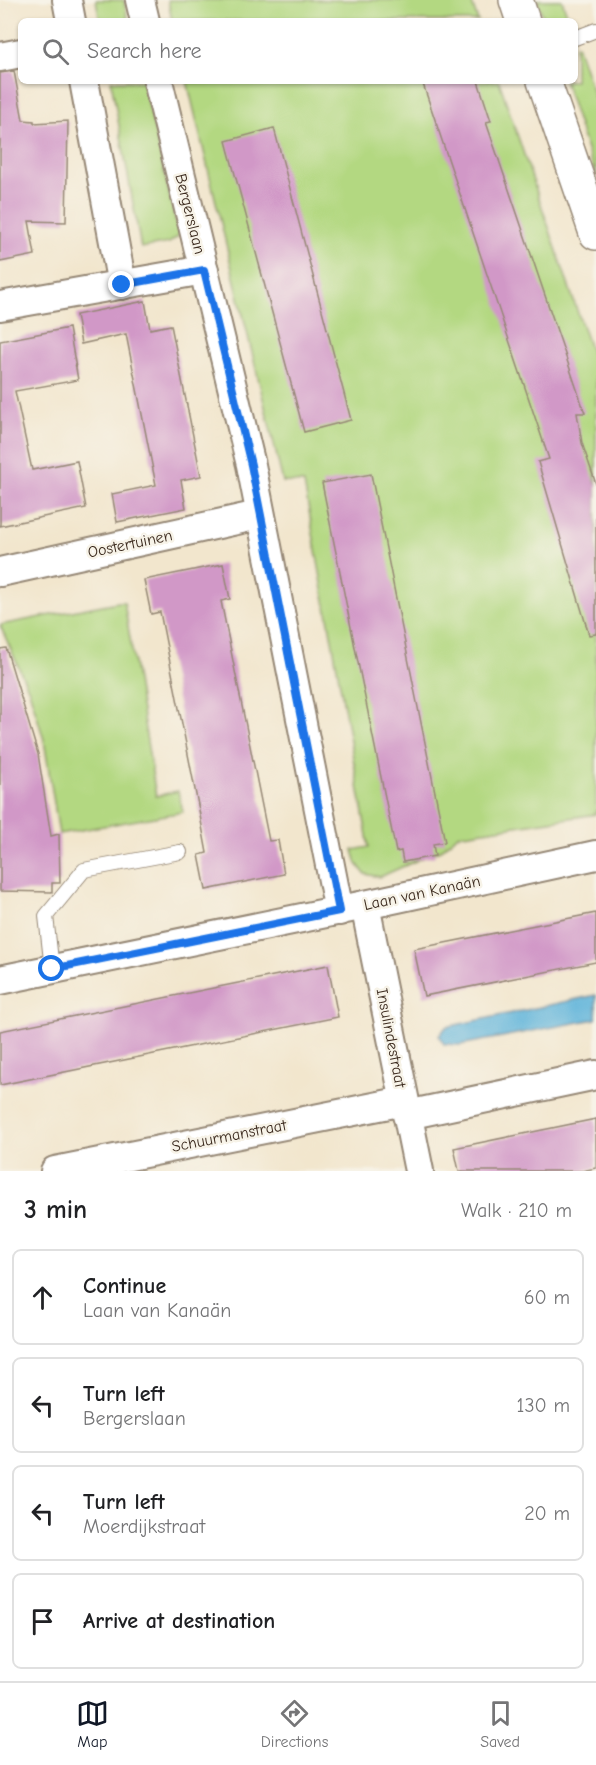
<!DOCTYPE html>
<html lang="en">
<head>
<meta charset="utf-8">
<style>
	:root { --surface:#fff; --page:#f6f6f6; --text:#202124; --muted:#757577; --line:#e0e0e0; --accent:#111827 }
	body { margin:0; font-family:"Comic Neue",sans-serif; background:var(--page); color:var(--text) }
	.stop { position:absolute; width:18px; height:18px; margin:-14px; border:4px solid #1a73e8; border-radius:50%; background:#fff }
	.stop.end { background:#1a73e8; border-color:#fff; box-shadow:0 2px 6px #0008 }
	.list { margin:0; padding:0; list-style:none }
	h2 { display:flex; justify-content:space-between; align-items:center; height:78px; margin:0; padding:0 24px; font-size:26px }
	h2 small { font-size:20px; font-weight:400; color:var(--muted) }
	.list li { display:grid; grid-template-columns:39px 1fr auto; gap:18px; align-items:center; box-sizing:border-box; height:96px; margin:0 12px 12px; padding:0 12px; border:2px solid var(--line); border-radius:9px }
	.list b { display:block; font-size:22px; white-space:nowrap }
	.list p { margin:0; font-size:20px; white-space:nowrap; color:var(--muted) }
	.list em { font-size:20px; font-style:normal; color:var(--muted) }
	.icon { flex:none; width:33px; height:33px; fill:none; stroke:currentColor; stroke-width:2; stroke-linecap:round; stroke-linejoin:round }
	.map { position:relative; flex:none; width:596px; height:1171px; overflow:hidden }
	.search { position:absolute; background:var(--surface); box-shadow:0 2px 4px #0004; left:18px; right:18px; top:18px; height:66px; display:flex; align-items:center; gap:15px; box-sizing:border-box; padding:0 21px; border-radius:9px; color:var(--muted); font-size:22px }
	.sheet { height:510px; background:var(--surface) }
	nav { display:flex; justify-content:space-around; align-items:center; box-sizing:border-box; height:84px; border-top:2px solid var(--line); background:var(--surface); font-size:16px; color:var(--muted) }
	nav a { display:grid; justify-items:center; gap:3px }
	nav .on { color:var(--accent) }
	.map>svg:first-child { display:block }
	.green { fill:#b3d881; stroke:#778150; stroke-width:1.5 }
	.water { fill:#5db3da; stroke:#4c6e7c; stroke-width:1.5 }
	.building { fill:#d198c7 }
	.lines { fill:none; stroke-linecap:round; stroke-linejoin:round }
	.lane-casing { stroke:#968876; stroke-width:16 }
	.street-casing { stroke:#968876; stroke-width:32 }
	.secondary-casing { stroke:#968876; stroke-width:36 }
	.lane { stroke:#fff; stroke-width:14 }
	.street { stroke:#fff; stroke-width:28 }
	.secondary { stroke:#fff; stroke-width:33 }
	.route { stroke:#1a73e8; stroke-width:8 }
	.labels { text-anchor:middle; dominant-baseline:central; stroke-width:5; stroke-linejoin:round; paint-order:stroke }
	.street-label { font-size:16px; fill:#3b2a1e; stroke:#f7f3e8 }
</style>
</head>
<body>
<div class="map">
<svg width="596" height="1171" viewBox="0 0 596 1171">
	<rect width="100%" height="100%" fill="#f7f3e8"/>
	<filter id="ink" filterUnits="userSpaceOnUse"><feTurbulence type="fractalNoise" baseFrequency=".0167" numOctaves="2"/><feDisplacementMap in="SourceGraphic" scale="12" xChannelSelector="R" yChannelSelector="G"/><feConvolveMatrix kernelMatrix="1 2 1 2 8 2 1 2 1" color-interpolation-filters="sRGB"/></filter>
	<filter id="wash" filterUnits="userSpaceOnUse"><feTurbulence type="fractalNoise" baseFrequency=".008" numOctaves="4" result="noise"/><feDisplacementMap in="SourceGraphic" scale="24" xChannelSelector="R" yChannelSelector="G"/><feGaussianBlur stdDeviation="1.35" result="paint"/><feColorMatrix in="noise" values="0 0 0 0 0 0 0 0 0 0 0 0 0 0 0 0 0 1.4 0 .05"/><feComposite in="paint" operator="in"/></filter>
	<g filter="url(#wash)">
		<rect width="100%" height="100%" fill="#f2e6cd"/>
		<g class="green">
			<path d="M96,0H124L128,21H100Z"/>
			<path d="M168,0H471L478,21H172Z"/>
			<path d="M537,0H562L568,17H543Z"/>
			<path d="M577,45L596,102V177L564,81H575V46Z"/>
			<path d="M111,81H143L179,236L169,243L141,248Z"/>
			<path d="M187,81H499L596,366V814L457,835L442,849L380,877L365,874L357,864L353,850L369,847L304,483L283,482Z"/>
			<path d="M118,602H124L156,796L178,791L183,812L59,834L44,740L30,693L0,625Z"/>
		</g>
		<path class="water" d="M596,995V1019L460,1045L444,1044L439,1036L446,1027Z"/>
		<g id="blocks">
			<g class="building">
				<path d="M14,71L23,120L34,121V123L68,121L66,222L29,221L35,255L0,262V73Z"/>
				<path d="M422,81H478L491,121L486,122L585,413H577L582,443L596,484V634L589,635L538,462L549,459Z"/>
				<path d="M274,128L351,420L304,432L226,141Z"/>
				<path d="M145,301L150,329L171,325L201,476L181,480L186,508L117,522L112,494L156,485L126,334L81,344L76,315Z"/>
				<path d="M69,328L78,380L15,391L32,470L77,461L86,508L0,526V341Z"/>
				<path d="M371,474L445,842L433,844L435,856L403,862L401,851L396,852L322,483Z"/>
				<path d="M223,564L230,599L221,601L269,841L278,840L284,874L206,890L199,855L207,853L199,810L160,612L151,614L144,580Z"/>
				<path d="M6,648L38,754L51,836L59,834L60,883H52V892L0,891V649Z"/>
				<path d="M596,913V962L424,996L414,949Z"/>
				<path d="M328,965L338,1017L0,1085V1031Z"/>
				<path d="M596,1119V1168L582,1171H459L454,1148Z"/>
			</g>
		</g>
	</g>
	<g filter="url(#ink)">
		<use href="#blocks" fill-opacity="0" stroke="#968876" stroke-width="1.5"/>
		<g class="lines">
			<g class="lane-casing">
				<g id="lane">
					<path d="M575,38L596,30"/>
					<path d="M52,969L46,916L84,870L180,852"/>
				</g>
			</g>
			<g class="street-casing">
				<g id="street">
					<path d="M67,0L71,21"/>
					<path d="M140,0L145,21"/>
					<path d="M0,57L21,53"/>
					<path d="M84,81L122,285"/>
					<path d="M158,81L251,465L339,911"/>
					<path d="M0,306L204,270"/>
					<path d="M0,572L259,515"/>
					<path d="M365,905L419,1171"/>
					<path d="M0,980L365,905L596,855"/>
					<path d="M407,1115L596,1075"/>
					<path d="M55,1171L404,1101"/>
				</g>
			</g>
			<g class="secondary-casing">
				<g id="secondary">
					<path d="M516,0L523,21"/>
					<path d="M544,81L596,233"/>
				</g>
			</g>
			<use href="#lane" class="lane"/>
			<use href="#street" class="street"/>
			<use href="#secondary" class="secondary"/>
		</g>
	</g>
	<g class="lines" filter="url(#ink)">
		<path class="route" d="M52,969L339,911L251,465L204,270L122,285"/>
	</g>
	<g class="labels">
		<g class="street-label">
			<text transform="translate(190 214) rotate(76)">Bergerslaan</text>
			<text transform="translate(130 544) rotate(-12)">Oostertuinen</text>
			<text transform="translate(422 893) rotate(-12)">Laan van Kanaän</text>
			<text transform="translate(391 1038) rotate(79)">Insulindestraat</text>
			<text transform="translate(229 1136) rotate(-11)">Schuurmanstraat</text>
		</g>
	</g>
</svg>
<div class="stop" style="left:52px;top:969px"></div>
<div class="stop end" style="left:122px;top:285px"></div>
<div class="search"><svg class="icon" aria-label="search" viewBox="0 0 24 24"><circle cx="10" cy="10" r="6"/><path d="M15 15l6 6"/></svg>Search here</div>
</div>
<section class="sheet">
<h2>3 min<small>Walk · 210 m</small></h2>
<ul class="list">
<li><svg class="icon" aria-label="ahead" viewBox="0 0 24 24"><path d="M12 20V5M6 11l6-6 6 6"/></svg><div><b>Continue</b><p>Laan van Kanaän</p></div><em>60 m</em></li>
<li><svg class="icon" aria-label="left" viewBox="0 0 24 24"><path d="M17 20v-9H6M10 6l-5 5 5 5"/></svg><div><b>Turn left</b><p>Bergerslaan</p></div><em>130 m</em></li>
<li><svg class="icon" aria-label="left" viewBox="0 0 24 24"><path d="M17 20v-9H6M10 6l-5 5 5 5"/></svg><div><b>Turn left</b><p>Moerdijkstraat</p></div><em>20 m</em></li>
<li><svg class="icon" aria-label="arrive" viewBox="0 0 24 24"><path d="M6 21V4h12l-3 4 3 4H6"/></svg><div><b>Arrive at destination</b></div></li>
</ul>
</section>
<nav>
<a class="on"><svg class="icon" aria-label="map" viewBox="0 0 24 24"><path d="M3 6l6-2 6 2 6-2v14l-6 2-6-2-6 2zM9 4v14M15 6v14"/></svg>Map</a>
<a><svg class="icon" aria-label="directions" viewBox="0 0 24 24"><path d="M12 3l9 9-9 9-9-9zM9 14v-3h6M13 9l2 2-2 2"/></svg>Directions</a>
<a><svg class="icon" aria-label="saved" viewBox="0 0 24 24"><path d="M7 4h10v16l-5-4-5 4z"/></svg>Saved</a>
</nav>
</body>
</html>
